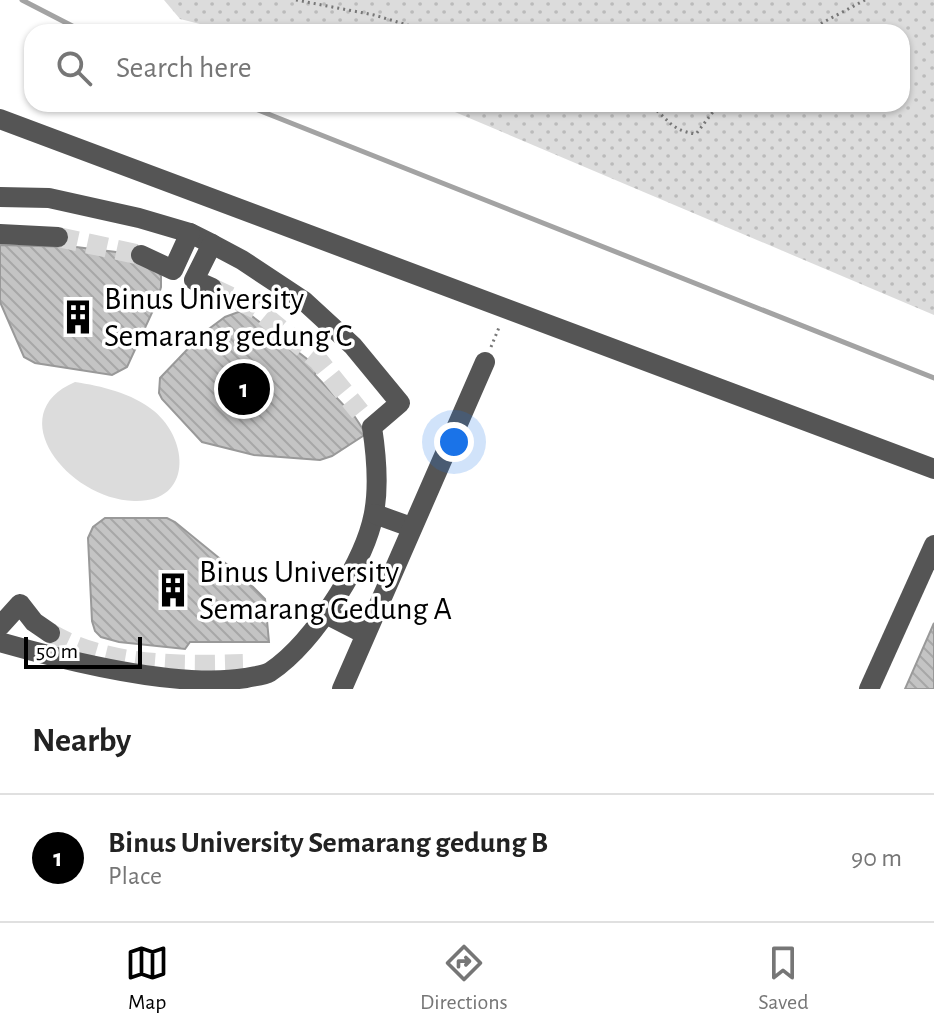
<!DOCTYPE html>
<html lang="en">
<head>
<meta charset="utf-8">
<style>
	:root { --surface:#fff; --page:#f6f6f6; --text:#222; --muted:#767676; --line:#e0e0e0; --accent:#000 }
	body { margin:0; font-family:"Alegreya Sans",sans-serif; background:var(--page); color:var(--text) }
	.scale { position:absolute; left:24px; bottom:20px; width:118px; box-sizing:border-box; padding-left:8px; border:4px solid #000; border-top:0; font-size:22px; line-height:28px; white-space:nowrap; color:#000; -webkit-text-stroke:6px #fff; paint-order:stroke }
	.you { position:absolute; left:454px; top:442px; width:28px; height:28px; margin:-20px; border:6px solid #fff; border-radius:50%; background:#1a73e8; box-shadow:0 0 0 12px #1a73e833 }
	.badge { display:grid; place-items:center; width:52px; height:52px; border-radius:50%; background:var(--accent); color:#fff; font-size:26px; font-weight:700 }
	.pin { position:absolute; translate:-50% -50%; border:4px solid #fff; box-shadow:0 2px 8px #0006 }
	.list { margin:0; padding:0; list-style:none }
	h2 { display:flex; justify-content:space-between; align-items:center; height:104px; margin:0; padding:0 32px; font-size:34px }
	h2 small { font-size:26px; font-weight:400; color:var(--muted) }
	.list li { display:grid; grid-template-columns:52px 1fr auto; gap:24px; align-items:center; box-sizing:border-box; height:128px; padding:0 32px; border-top:2px solid var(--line) }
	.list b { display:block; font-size:30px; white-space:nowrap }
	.list p { margin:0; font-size:26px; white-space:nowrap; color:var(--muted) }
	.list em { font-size:26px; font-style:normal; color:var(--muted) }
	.icon { flex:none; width:44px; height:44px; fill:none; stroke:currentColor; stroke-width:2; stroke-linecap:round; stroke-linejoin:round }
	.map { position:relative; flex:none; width:934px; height:689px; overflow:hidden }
	.search { position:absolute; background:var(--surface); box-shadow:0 2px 6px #0004; left:24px; right:24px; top:24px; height:88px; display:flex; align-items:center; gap:20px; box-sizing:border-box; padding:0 28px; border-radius:24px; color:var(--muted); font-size:30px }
	.sheet { height:232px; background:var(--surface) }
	nav { display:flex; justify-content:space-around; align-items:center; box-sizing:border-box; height:112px; border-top:2px solid var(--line); background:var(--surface); font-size:22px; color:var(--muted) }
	nav a { display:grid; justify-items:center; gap:4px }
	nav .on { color:var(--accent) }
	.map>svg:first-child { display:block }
	.grass { fill:url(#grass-dots) }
	.garden { fill:#dcdcdc }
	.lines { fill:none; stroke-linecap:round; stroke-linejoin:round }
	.stream { stroke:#a3a3a3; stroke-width:5 }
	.building { fill:url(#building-back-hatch); stroke:#999; stroke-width:2 }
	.minor-tunnel { stroke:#d9d9d9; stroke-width:20; stroke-dasharray:20 10; stroke-linecap:butt }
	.path { stroke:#777; stroke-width:3; stroke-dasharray:2 4; stroke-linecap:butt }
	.minor { stroke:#555; stroke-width:20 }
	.labels { text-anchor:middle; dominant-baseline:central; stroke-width:7; stroke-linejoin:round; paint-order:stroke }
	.poi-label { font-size:32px; fill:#000; stroke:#fff; text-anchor:start }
</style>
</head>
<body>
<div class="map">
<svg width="934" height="689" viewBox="0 0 934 689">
	<defs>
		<pattern id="grass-dots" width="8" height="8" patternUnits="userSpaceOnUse" patternTransform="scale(2)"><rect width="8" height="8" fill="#dcdcdc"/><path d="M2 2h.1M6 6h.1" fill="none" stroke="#bbb" stroke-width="1.8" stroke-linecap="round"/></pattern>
		<pattern id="building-back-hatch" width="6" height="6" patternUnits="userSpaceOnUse" patternTransform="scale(2)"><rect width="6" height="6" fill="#c4c4c4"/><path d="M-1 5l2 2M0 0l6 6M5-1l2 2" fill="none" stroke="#a7a7a7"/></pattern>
	</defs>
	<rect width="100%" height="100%" fill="#fff"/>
	<path class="grass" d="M164,0H934V315L436,104H902V32H232L180,19Z"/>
	<path class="garden" d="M75,382C101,386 132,393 154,411C190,441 192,503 134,501C68,499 0,414 75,382Z"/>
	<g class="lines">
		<g class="stream">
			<path d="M22,0L84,32"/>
			<path d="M243,104L934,378"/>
		</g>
	</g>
	<g class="building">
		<path d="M0,245L76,247L116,252L147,262L156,269L161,276V287L156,304L127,367L112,375L35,363L24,357L0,302Z"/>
		<path d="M241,311L248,313L307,359L316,370L315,375L355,417L366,434L332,456L320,460L254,455L202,442L162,399L159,393L160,378L202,334L225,317Z"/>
		<path d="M105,518H167L175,522L246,580L265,599L269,642H190L185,649L119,642L101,637L95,631L92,621L88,538L93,527Z"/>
		<path d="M934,623V689H905Z"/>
	</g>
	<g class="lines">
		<g class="minor-tunnel">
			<path d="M58,237L141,255"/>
			<path d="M212,288L256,309L318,360L360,412"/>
			<path d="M50,633C107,667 179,666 243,664"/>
		</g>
		<g class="path">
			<path d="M296,0L374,15L431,32"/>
			<path d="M805,32L865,0"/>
			<path d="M647,104C668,116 668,130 696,134L719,104"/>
			<path d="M491,347L500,325"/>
		</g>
		<g class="minor">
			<path d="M0,119L934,469"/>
			<path d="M0,197L49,198L139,218L190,233L212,244L242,260L304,301L353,346L400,403L372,427C383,498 377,533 338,595C321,622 297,654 270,672C263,676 254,676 246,678C177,689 67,661 0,642"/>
			<path d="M0,234L58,237"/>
			<path d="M212,244L194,280L212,288"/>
			<path d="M141,255L173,270L190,233"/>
			<path d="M375,514L411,527"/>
			<path d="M326,614L365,634"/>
			<path d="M0,626L20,604L34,622L50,633"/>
			<path d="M342,689L485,362"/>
			<path d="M869,689L934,545"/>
		</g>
	</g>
	<defs>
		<g id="building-bare" transform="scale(2.76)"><path d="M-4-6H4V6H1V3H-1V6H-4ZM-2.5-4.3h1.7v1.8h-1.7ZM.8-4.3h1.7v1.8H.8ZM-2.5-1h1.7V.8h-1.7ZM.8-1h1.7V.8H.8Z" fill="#000" stroke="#fff" stroke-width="2.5" paint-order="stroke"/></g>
	</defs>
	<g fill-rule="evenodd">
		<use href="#building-bare" x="78" y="317"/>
		<use href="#building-bare" x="173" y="590"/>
	</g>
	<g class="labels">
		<g class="poi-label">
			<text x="104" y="299">Binus University<tspan x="104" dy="37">Semarang gedung C</tspan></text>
			<text x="199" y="572">Binus University<tspan x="199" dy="37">Semarang Gedung A</tspan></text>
		</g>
	</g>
</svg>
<div class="scale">50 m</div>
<div class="you"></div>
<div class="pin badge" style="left:244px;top:389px">1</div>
<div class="search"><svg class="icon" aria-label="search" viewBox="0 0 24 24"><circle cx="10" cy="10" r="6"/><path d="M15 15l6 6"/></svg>Search here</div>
</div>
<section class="sheet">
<h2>Nearby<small></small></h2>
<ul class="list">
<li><span class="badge">1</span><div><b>Binus University Semarang gedung B</b><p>Place</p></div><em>90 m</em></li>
</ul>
</section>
<nav>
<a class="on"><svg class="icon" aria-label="map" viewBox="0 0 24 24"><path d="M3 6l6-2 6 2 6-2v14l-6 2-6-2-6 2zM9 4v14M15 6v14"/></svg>Map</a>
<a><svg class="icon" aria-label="directions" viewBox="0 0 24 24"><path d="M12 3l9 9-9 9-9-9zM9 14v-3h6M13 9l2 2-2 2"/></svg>Directions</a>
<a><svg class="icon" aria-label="saved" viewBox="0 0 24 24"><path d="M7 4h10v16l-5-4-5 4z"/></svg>Saved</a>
</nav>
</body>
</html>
